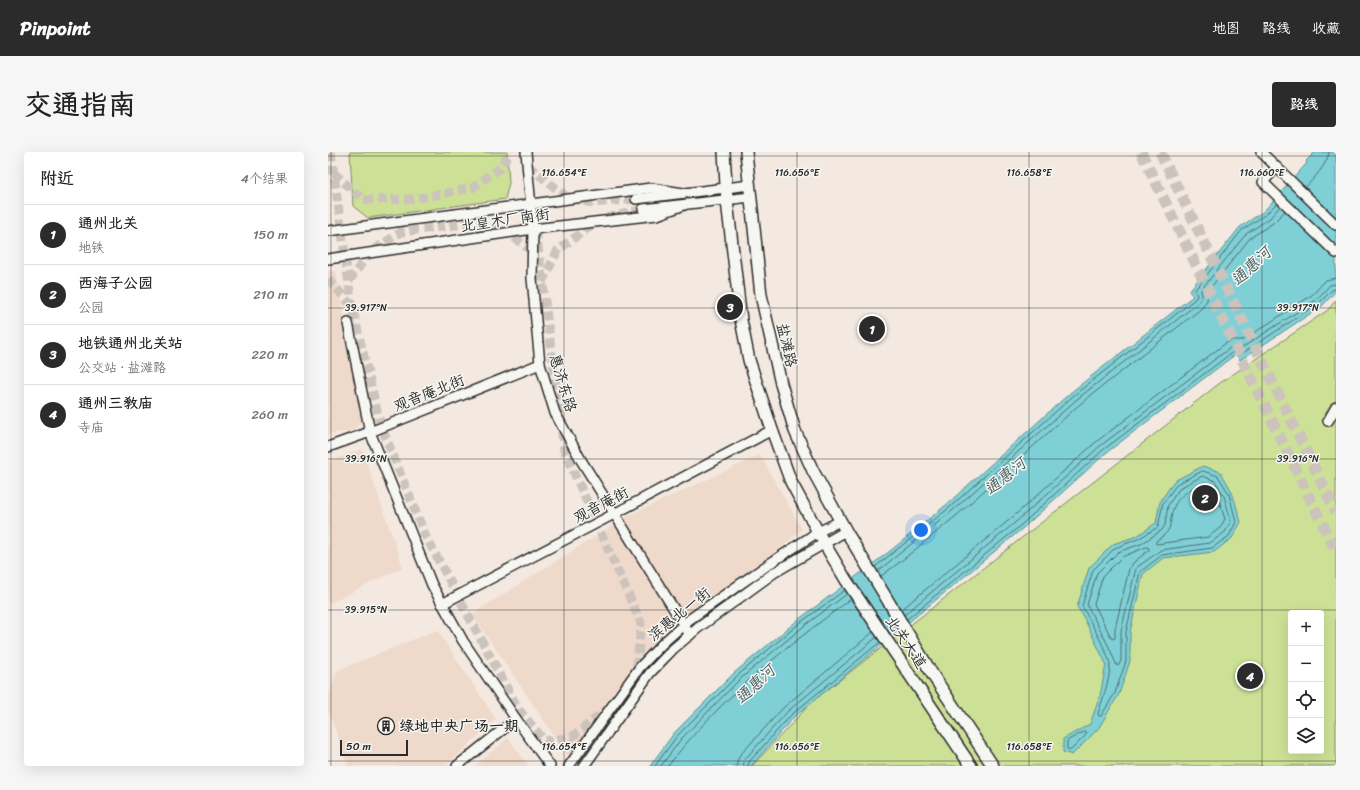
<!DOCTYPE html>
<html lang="zh">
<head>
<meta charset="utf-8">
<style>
	:root { --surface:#fff; --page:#f6f6f6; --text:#222; --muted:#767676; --line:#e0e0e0; --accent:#2b2b2b }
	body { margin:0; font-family:Sriracha,"LXGW WenKai TC",sans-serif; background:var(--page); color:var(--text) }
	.controls { position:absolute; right:12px; bottom:12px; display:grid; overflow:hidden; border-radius:4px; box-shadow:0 4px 16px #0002 }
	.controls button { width:36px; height:36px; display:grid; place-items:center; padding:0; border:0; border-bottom:1px solid var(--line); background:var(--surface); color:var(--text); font:20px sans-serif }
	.scale { position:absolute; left:12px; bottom:10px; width:68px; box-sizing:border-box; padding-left:4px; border:2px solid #2b2b2b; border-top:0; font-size:11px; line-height:14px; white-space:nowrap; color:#2b2b2b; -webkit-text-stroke:3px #f6f6f2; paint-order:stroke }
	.you { position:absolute; left:593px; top:378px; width:14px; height:14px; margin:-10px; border:3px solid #fff; border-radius:50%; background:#1a73e8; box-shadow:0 0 0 6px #1a73e833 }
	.badge { display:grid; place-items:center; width:26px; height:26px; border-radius:50%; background:var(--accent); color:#fff; font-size:13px; font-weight:700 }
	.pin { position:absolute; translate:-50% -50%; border:2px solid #fff; box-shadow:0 1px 4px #0006 }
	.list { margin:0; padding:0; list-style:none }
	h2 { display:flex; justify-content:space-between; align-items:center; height:52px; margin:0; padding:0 16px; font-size:17px }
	h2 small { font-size:13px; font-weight:400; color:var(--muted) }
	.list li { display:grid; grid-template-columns:26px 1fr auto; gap:12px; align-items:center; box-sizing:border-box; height:60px; padding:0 16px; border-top:1px solid var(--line) }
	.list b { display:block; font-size:15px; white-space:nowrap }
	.list p { margin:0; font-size:13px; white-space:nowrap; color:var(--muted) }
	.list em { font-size:13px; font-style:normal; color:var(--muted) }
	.icon { flex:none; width:22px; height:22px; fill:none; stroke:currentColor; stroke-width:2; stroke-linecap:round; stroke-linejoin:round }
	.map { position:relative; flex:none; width:1008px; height:614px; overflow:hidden; border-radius:4px }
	header { display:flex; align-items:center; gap:24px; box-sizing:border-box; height:56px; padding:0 20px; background:var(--accent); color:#fff }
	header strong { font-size:19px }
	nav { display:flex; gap:22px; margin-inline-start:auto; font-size:14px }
	.intro { display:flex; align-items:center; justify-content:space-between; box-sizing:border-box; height:96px; padding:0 24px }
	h1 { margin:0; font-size:28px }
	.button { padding:10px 18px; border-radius:4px; background:var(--accent); color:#fff; font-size:14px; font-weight:700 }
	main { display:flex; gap:24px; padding:0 24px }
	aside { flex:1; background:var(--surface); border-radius:4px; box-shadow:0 4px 16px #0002 }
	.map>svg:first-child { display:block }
	.built { fill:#efd9ca }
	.green { fill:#cde196; stroke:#7c8660; fill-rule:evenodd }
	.water { fill:#7fd0d6; stroke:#5d8e92 }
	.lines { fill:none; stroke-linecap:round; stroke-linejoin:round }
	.shore { stroke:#4d6d6f; stroke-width:1 }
	.minor-tunnel { stroke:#cbc3bc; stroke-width:9; stroke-dasharray:9 4.5; stroke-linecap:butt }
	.major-tunnel { stroke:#cbc3bc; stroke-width:11; stroke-dasharray:11 5.5; stroke-linecap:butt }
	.minor-casing { stroke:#2b2b2b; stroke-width:12 }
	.major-casing { stroke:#2b2b2b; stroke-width:14 }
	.minor { stroke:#f6f6f2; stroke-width:9 }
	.major { stroke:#f6f6f2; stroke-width:11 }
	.ticks { fill:none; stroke:#2b2b2b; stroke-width:1; stroke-opacity:0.45 }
	.labels { text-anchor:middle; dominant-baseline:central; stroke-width:3; stroke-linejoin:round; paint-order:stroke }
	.street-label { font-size:15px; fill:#2b2b2b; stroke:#f6f6f2 }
	.poi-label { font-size:15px; font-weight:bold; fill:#2b2b2b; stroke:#f6f6f2; text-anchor:start }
	.water-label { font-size:16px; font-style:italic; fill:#445d5e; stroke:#f6f6f2 }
	.ticks-label { font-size:10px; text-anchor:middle; fill:#2b2b2b; stroke:#f6f6f2; stroke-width:3; stroke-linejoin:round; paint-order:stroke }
</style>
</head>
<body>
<header>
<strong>Pinpoint</strong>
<nav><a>地图</a><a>路线</a><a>收藏</a></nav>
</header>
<div class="intro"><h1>交通指南</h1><a class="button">路线</a></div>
<main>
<aside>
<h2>附近<small>4个结果</small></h2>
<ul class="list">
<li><span class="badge">1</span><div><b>通州北关</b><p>地铁</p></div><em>150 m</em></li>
<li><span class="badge">2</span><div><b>西海子公园</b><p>公园</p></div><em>210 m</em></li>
<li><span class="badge">3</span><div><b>地铁通州北关站</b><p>公交站 · 盐滩路</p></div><em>220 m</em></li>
<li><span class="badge">4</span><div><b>通州三教庙</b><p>寺庙</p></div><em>260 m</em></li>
</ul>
</aside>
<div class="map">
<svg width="1008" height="614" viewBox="0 0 1008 614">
	<rect width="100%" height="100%" fill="#f3e9e0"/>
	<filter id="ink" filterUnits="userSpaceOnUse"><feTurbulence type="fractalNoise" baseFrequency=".025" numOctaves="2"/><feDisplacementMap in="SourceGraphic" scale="8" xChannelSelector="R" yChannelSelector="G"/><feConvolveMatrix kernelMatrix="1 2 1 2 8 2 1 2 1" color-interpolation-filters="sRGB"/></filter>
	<g filter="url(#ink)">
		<g class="built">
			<path d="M0,119H8L34,270L22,280H11L0,283Z"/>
			<path d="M34,297L75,415L0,452V310Z"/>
			<path d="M432,303L474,377L457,392L348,476L286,539L241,606L144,462L298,365Z"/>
			<path d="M109,478L168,567L118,614H20L0,557V544L10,518Z"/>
			<path d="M180,586L201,614H147Z"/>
		</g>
		<g class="green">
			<path d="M22,0H179L181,31L177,47L40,66L25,54Z"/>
			<path d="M1008,148V614H424L485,549L892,231L1000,158ZM963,461H993V599H963Z"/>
		</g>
		<g class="water">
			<path d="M987,0H1008V139L994,154L912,208L908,202L778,301L695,376L466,565L423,614H322L346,581L406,521L471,467L562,399L618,353L742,241L865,144L861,139L912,75L936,59L979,11L978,9Z"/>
			<path d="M875,314L893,320L904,340L913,370L904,386L886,400L835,406L815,422L802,480V509L791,542L770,577L744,603L735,600V587L762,572L772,544L778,512L754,462L749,455L761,416L785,392L809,384L828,371L832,350L846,329Z"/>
		</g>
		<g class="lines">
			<g class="shore">
				<path d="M977,36C985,27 1000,12 1001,0"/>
				<path d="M875,319L890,324L901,342L908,370L901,384L884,396L834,403L812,420L798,480V509L787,541L773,564H771L770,562C774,548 782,528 782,513C783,506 759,463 754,454L765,418L787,396L810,387L830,375L835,351L849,332Z"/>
				<path d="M875,324L887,329L896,344L903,369L897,380L882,391L833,398L808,416L793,479V508L791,513L789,514L780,493L759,453L769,421L790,400L813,392L834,378L837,373L840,353L852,336Z"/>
				<path d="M876,331L883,333L890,346L897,367L892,376L880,385L828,392V389C846,377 840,376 845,357C850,343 864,336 876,331Z"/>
				<path d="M819,395L821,396V398L806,410L801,417L787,477V486L784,487L766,452L775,424L794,405Z"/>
				<path d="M547,415L621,356L745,244L867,147L869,144L867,138L914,78L938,62L949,51"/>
				<path d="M550,419L624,359L748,248L870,151L874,145L873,138L918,82L942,66L952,54"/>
				<path d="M553,424L572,410L628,364L752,252L874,156L879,148L880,139L922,86L945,71L957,59"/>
				<path d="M573,458L686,364L768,290L898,191L905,188H915L984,143L998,128L1008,126"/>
				<path d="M576,463L689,369L772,294L902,196L907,194L915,195L988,148L1002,133L1008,132"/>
				<path d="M579,467L693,373L775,298L905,200L909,199L915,201L991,151L1004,138L1008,137"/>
				<path d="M756,580H758V583L743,598L739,597V589Z"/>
				<path d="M327,614L349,584L409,524L473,470L517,438"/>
				<path d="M333,614L353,587L412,527L476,474L519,442"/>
				<path d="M340,614C390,548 457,496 523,447"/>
				<path d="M409,614V609L412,603L456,555L545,480"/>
				<path d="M415,614L417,607L460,559L549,485"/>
				<path d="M420,614L421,610L463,563L552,490"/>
			</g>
			<g class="minor-tunnel">
				<path d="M3,0L24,155L52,271L97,383L191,558L217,589L244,585L281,556"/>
				<path d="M200,14L239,45L263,51L308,47"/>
				<path d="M6,21L36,48L86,47L144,36L172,16L182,0"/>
				<path d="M208,79L236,298L313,471L308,524"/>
				<path d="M0,127L24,154"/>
				<path d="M21,129L41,101L73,80L137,72L179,80L209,103"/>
				<path d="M214,130L230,98L271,68L315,57"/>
			</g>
			<g class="major-tunnel">
				<path d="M813,0L1008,400"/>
				<path d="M832,0L1008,360"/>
			</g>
			<g class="minor-casing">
				<g id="minor">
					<path d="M198,0L205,77L204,126L212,212L227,261L253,308L362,483"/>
					<path d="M933,0L1008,73"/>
					<path d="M948,16L935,30L1008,101"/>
					<path d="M308,47L422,33"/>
					<path d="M315,57L423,45"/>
					<path d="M0,79L323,36L355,41"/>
					<path d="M0,107L205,77L329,63L356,53"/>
					<path d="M20,171L42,280L104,433L135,489L188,567"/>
					<path d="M1000,269L1008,255"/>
					<path d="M0,295L42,280L212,212"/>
					<path d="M114,452L286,362L444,278"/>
					<path d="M129,614L188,567L222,614"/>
					<path d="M241,614L312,515L336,490L362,467L444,410L490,380L512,369"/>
					<path d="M256,614L322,521L345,497L370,476L447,420L518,379"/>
				</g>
			</g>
			<g class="major-casing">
				<g id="major">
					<path d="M396,0L399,49L413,168L421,208L444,278L463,330L496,391L518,428L643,614"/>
					<path d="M418,0L433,143L453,232L467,279L485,319L518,379L606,525L665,614"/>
				</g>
			</g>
			<use href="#minor" class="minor"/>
			<use href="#major" class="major"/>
		</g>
	</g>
	<path class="ticks" d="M3,0V614M236,0V614M469,0V614M701,0V614M934,0V614M0,4H1008M0,156H1008M0,307H1008M0,458H1008M0,609H1008"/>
	<defs>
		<g id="building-ring" transform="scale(0.9)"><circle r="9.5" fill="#f6f6f2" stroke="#2b2b2b" stroke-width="1.5"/><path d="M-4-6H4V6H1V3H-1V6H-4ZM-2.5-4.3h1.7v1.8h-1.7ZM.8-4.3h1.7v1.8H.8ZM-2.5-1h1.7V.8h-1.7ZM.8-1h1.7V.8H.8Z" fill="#2b2b2b"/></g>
	</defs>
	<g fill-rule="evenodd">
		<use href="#building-ring" x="58" y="574"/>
	</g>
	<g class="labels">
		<g class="street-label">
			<text transform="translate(177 68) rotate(-8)">北皇木厂南街</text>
			<text transform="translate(459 193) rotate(77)">盐滩路</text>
			<text transform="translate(235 231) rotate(73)">惠济东路</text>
			<text transform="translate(101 241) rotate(-22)">观音庵北街</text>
			<text transform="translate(273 353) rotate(-28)">观音庵街</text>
			<text transform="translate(351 462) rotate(-39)">滨惠北一街</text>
			<text transform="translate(578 490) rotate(56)">北关大道</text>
		</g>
		<g class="poi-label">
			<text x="71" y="574">绿地中央广场一期</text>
		</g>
		<g class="water-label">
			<text transform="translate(923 114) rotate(-43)">通惠河</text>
			<text transform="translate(677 324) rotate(-39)">通惠河</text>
			<text transform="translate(427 532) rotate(-43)">通惠河</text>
		</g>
	</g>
	<g class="ticks-label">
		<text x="236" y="24">116.654°E</text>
		<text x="469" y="24">116.656°E</text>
		<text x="701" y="24">116.658°E</text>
		<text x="934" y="24">116.660°E</text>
		<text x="38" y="159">39.917°N</text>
		<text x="970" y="159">39.917°N</text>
		<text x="38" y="310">39.916°N</text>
		<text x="970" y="310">39.916°N</text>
		<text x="38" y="461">39.915°N</text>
		<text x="236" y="598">116.654°E</text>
		<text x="469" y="598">116.656°E</text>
		<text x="701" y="598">116.658°E</text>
	</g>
</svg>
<div class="controls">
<button>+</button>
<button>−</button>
<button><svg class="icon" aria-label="locate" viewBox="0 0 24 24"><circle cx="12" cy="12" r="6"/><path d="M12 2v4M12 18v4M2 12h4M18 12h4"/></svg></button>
<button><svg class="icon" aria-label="layers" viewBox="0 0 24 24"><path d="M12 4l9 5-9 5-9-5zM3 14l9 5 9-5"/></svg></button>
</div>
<div class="scale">50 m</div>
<div class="you"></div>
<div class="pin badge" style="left:544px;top:177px">1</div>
<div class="pin badge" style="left:877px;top:346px">2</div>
<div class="pin badge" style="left:402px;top:155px">3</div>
<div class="pin badge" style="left:922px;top:524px">4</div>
</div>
</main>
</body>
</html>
